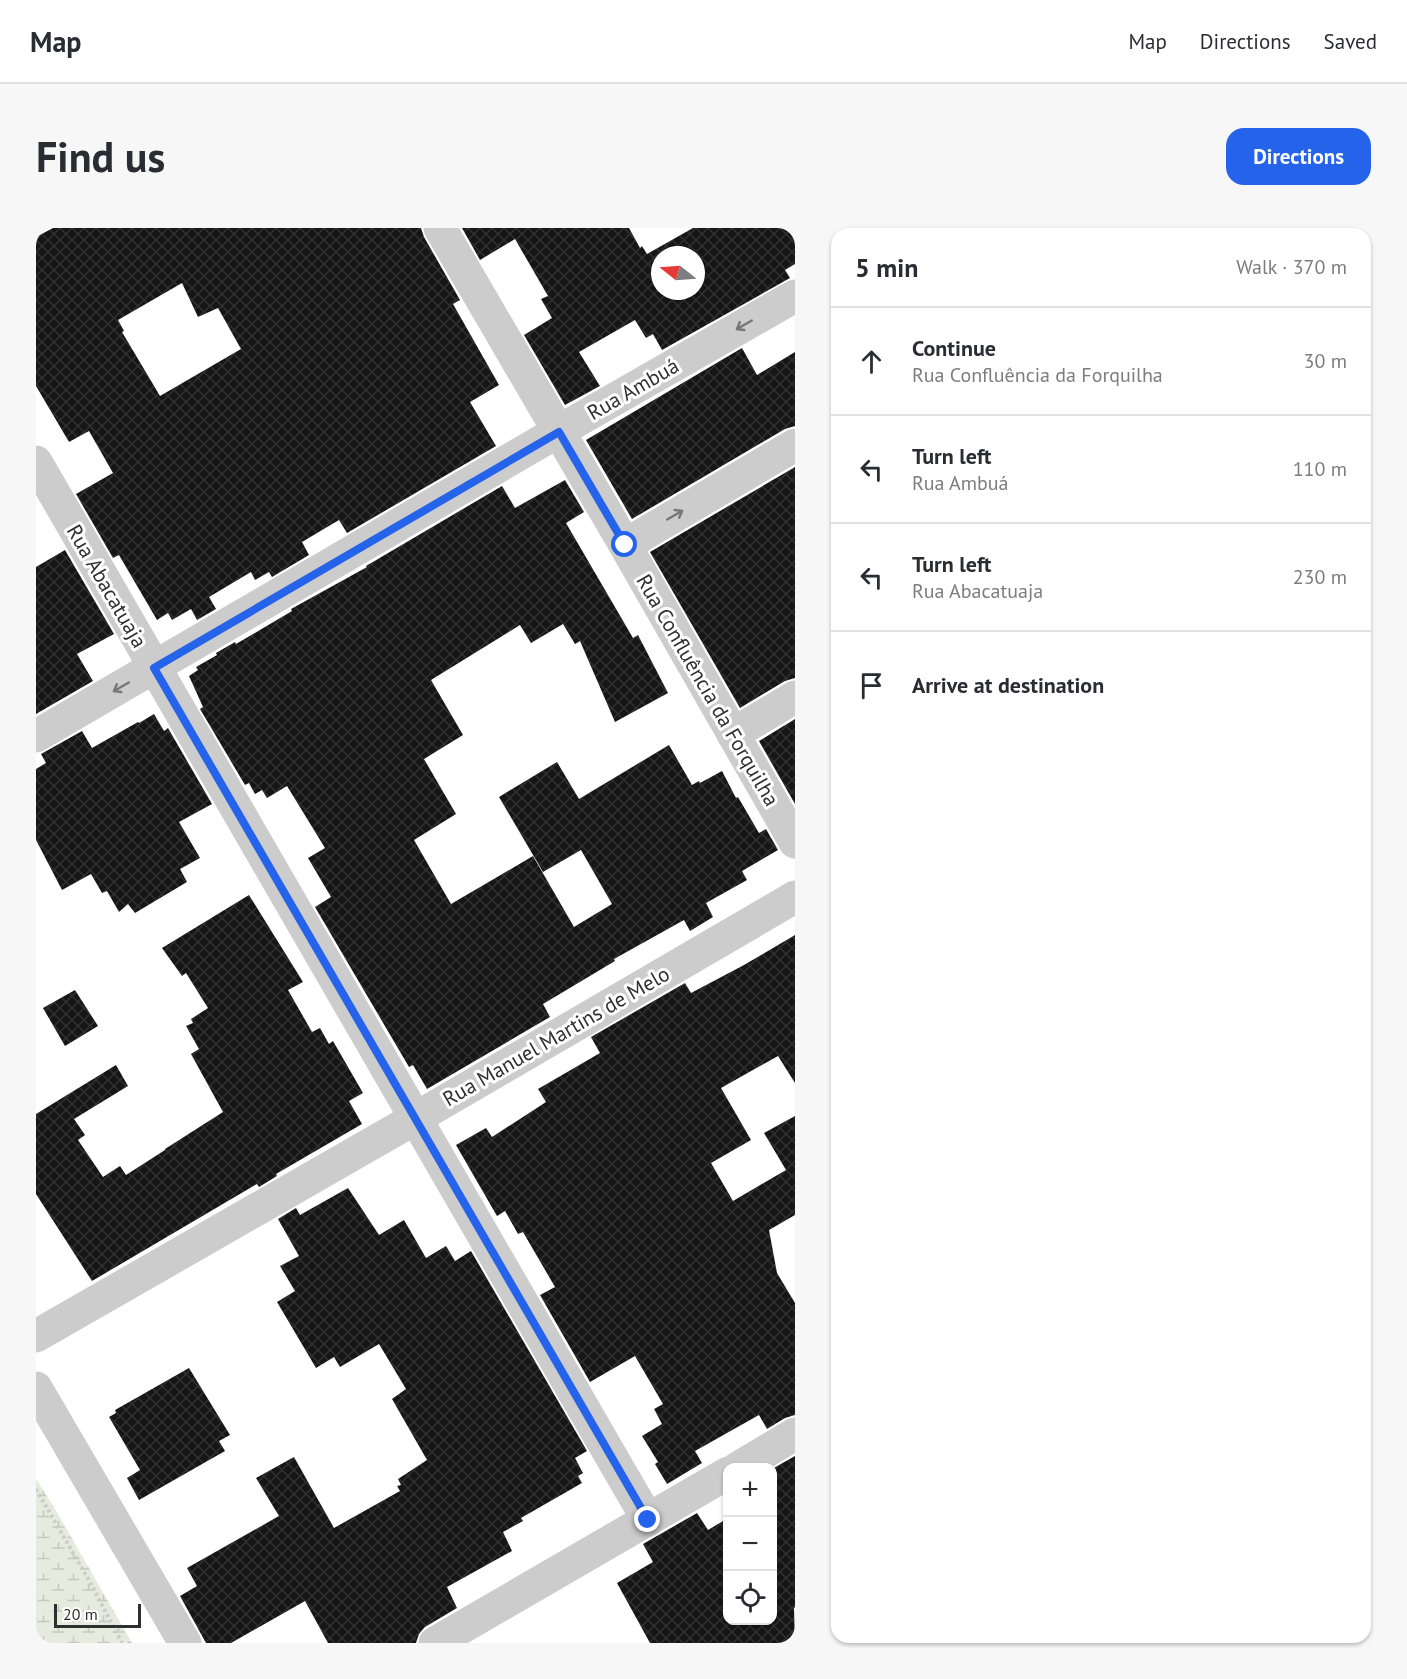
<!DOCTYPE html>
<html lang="en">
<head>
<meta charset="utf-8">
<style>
	:root { --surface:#fff; --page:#f7f7f7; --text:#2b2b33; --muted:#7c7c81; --line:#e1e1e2; --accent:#2563eb }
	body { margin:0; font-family:"PT Sans",sans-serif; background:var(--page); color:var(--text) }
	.controls { position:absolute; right:18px; bottom:18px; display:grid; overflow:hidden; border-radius:12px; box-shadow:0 2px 4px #0004 }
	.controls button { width:54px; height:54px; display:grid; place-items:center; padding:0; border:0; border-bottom:2px solid var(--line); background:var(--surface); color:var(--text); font:30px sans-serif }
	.compass { position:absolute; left:615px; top:18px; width:54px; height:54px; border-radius:50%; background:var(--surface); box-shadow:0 2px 4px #0004; rotate:287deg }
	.scale { position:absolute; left:18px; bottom:15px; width:87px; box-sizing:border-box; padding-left:6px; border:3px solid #2f2f2f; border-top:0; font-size:16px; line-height:21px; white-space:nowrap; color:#2f2f2f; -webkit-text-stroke:4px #fff; paint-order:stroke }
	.stop { position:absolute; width:18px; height:18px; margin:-14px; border:4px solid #2563eb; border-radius:50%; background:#fff }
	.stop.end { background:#2563eb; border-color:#fff; box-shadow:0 2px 6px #0008 }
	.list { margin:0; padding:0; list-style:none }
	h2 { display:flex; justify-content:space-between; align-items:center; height:78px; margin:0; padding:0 24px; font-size:26px }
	h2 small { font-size:20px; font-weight:400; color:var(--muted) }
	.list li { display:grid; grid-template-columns:39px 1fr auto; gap:18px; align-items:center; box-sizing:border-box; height:108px; padding:0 24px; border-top:2px solid var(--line) }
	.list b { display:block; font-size:22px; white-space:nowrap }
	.list p { margin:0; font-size:20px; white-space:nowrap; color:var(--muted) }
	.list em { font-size:20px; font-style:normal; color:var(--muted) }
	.icon { flex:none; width:33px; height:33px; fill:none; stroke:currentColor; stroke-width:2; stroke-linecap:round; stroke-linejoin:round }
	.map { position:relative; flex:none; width:759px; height:1415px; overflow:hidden; border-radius:18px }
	header { display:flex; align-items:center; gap:36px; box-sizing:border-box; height:84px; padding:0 30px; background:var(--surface); border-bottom:2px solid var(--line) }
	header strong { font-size:28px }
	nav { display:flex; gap:33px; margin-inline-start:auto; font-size:21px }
	.intro { display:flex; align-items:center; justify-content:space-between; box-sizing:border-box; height:144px; padding:0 36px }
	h1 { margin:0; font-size:42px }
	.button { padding:15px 27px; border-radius:18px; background:var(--accent); color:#fff; font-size:21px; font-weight:700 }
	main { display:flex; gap:36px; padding:0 36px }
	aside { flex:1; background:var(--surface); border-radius:18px; box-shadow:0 2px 4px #0004 }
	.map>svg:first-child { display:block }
	.wetland { fill:url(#wetland-marsh) }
	.building { fill:url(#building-cross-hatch); fill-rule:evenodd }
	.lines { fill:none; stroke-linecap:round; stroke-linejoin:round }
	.path { stroke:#ccc; stroke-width:4; stroke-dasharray:3 3; stroke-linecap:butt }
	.minor { stroke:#ccc; stroke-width:33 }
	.oneway { stroke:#767676 }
	.route { stroke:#2563eb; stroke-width:8 }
	.labels { text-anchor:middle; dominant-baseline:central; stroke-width:6; stroke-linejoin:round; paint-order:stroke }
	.street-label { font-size:21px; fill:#2f2f2f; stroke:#fff }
</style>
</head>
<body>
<header>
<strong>Map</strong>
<nav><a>Map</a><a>Directions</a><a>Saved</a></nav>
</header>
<div class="intro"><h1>Find us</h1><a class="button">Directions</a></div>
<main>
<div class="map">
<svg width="759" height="1415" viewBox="0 0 759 1415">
	<defs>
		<pattern id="wetland-marsh" width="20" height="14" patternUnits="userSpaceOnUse" patternTransform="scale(1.5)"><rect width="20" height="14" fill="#e5ebdd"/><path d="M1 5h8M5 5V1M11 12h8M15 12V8" fill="none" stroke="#c5cabe"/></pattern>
		<pattern id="building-cross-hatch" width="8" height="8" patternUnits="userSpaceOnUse" patternTransform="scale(1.5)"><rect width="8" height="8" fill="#161616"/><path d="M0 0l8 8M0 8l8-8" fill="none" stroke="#303030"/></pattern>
	</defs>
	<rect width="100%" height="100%" fill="#fff"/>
	<path class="wetland" d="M0,1251L19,1281L96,1415H0Z"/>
	<g class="building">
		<path d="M17,0H385L388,9L424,72L417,76L463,157L434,174L460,218L311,305L303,292L266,314L273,327L236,349L233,344L219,352L215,344L173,369L180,381L161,392L155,381L136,392L132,385L121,392L83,327L77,330L40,266L77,245L53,203L33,214L0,158V9ZM146,55L162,89L182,80L205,121L124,168L86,104L88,103L82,92Z"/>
		<path d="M426,0H593L604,20L606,18L611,26L657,0H759V36L749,42L754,50L626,122L617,106L610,110L599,92L543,124L564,158L529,177L488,107L516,90L505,71L512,68L479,11L444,32ZM624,27H660V63H624Z"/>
		<path d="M706,120L721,147L759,124V198L749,201L596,291L550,212Z"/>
		<path d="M759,239V450L749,453L704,480L614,324Z"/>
		<path d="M529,252L548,284L530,295L597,410L602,407L632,465L579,494L544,413L539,416L527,396L495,415L484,397L395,452L427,507L388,531L420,586L378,612L415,676L497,628L538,699L576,676L545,622L507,644L463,569L521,534L543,571L633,517L656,557L663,553L664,555L686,543L700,570L702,569L723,605L730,601L742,622L706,643L711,652L670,675L677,689L654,703L648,692L578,731L579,733L507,776L514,789L391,861L377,837L373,839L279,679L295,669L272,630L289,620L251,558L231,570L226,562L219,566L213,555L209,557L164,481L167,479L153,448L162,442L160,439L181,427L180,425L199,414L200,416L234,396L256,383L255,381L331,339L330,338L466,258L479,280Z"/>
		<path d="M29,322L78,406L41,426L57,453L0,486V339Z"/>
		<path d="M118,486L128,503L132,500L176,576L143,594L164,630L144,641L151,654L99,685L92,676L83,684L71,663L66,665L55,646L26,662L0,612V541L10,535L5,526L46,503L56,520L102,494L103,495Z"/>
		<path d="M759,491V576L723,513Z"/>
		<path d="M213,667L267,754L252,762L276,804L284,800L293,816L297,813L327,865L313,873L326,896L240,946L241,948L223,959L221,956L56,1053L0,966V886L80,837L92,858L38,891L49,907L42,912L67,949L84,938L90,947L129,922V921L187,884L155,826L163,821L150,798L157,795L155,791L172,780L150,745L146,748L126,720Z"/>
		<path d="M759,707V855L742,828L685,860L715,912L675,935L697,973L750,942L728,905L759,888V987L733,1002L741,1045L759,1075V1187L749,1190L731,1201L723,1187L659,1223L666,1235L631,1256L619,1236L622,1234L606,1208L626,1196L618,1181L627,1176L599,1128L554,1154L504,1067L519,1059L487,1004L482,1006L469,983L461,988L420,917L450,900L456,909L510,874L502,861L564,825L555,809L649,755L655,765L708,737Z"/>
		<path d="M39,762L62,798L29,818L7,780Z"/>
		<path d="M312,960L343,1007L368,992L390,1030L410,1018L419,1033L435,1023L551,1223L539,1230L547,1245L542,1248L546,1255L485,1290L487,1293L467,1304L476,1323L411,1359L421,1380L389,1399L383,1406L380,1415H292L269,1373L195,1415H170L144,1368L161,1358L151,1340L243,1288L220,1250L258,1229L298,1300L364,1263L361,1258L365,1257L362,1251L391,1232L356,1171L370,1161L343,1116L304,1139L298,1129L280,1140L241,1074L259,1063L244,1038L263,1028L242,991L260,980L264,987Z"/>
		<path d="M153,1140L194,1207L183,1213L189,1223L103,1272L91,1250L104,1242L73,1189L80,1185L79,1182Z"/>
		<path d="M759,1228V1379L758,1380L759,1415H614L581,1355L617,1334L607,1316L661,1285L672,1302L692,1290V1392H736V1241Z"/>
	</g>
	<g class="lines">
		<path class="path" d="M0,1261L55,1356L86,1415"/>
		<g class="minor">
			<path d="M404,0L589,317L759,614"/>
			<path d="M0,234L612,1292"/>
			<path d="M589,317L759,217"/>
			<path d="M697,506L759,469"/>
			<path d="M0,508L523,203L759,68"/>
			<path d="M0,1108L380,890L759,669"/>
			<path d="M0,1160L149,1415"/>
			<path d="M702,1240L759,1206"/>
			<path d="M399,1415L692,1245"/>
		</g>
	</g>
	<defs><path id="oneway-shaft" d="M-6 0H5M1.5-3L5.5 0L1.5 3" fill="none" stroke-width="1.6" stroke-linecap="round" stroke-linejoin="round" transform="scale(1.5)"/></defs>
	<g class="oneway">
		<use href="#oneway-shaft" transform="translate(708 97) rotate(150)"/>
		<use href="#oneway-shaft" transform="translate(639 287) rotate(-30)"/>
		<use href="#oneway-shaft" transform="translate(85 459) rotate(150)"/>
	</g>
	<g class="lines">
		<path class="route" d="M589,317L523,204L118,440L612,1292"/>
	</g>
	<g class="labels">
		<g class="street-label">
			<text transform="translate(597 161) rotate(-30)">Rua Ambuá</text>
			<text transform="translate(71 358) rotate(60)">Rua Abacatuaja</text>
			<text transform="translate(672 462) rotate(60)">Rua Confluência da Forquilha</text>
			<text transform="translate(520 808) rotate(-30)">Rua Manuel Martins de Melo</text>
		</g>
	</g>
</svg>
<div class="controls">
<button>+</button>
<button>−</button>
<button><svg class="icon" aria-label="locate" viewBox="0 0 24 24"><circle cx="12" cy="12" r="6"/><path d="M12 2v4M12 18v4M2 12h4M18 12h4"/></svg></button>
</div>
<svg class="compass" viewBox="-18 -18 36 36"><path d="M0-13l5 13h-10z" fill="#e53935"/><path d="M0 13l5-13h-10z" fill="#7c7c81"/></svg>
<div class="scale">20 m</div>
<div class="stop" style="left:589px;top:317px"></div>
<div class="stop end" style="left:612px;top:1292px"></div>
</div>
<aside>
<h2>5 min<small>Walk · 370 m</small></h2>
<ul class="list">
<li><svg class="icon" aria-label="ahead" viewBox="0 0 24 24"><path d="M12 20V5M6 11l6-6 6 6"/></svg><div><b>Continue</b><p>Rua Confluência da Forquilha</p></div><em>30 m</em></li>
<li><svg class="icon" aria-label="left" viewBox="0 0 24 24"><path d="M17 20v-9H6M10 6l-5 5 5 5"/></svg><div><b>Turn left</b><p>Rua Ambuá</p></div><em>110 m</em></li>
<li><svg class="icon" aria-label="left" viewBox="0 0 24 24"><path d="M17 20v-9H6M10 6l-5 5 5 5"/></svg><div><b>Turn left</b><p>Rua Abacatuaja</p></div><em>230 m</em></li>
<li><svg class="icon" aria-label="arrive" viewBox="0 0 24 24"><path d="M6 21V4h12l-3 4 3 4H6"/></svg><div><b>Arrive at destination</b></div></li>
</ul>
</aside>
</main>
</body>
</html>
